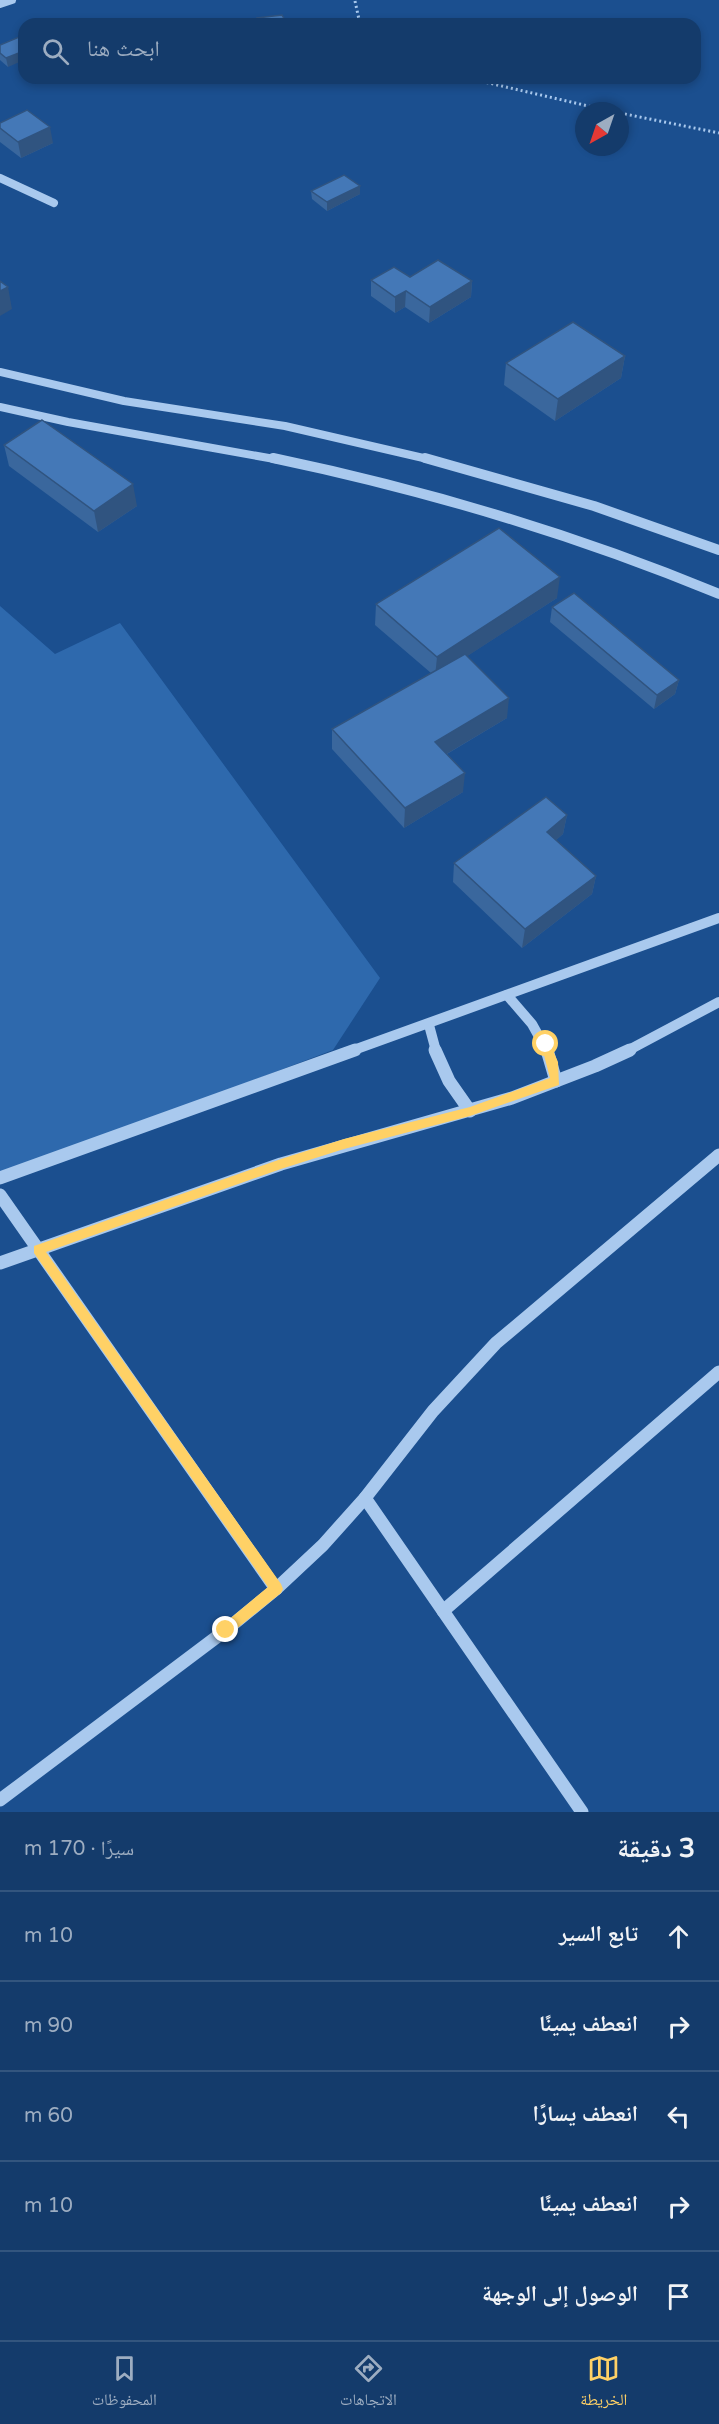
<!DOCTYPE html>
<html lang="ar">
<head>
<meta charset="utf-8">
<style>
	:root { --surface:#143b6b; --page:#214673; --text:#f1f3f6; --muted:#9dadc1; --line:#33557e; --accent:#ffd166 }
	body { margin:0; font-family:"Varela Round","Noto Naskh Arabic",sans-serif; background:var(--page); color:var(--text); direction:rtl }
	.compass { position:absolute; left:575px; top:102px; width:54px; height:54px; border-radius:50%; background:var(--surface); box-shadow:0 3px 9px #0003; rotate:220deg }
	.stop { position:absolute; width:18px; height:18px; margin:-14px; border:4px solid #ffd166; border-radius:50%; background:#fff }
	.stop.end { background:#ffd166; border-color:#fff; box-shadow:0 2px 6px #0008 }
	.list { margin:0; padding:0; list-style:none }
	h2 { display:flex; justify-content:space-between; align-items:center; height:78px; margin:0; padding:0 24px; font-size:26px }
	h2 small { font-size:20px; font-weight:400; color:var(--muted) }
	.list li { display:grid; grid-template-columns:39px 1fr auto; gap:18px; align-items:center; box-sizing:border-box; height:90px; padding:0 24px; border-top:2px solid var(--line) }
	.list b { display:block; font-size:22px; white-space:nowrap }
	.list em { font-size:20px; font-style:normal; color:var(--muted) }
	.icon { flex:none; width:33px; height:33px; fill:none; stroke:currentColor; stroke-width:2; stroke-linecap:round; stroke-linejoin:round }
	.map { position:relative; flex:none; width:719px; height:1812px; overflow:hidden; direction:ltr }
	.search { position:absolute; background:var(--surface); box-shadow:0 3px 9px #0003; left:18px; right:18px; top:18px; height:66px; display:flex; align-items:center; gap:15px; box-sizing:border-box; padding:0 21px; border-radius:18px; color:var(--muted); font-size:22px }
	.sheet { height:528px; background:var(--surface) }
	nav { display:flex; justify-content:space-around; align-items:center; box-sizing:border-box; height:84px; border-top:2px solid var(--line); background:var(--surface); font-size:16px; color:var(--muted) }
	nav a { display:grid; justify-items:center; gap:3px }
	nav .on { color:var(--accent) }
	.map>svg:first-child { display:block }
	.green { fill:#2e69ad }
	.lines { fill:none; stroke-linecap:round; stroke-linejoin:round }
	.path { stroke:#a9c9ee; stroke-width:3; stroke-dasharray:2 3; stroke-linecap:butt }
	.minor-far2 { stroke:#a9c9ee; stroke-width:8 }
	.minor-far1 { stroke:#a9c9ee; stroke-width:10 }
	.minor { stroke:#a9c9ee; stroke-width:13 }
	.wall { fill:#3a679d }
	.shaded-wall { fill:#305480 }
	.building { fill:#4478b7; stroke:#305480; stroke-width:1.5 }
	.route { fill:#ffd166 }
</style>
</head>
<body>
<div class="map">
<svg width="719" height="1812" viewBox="0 0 719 1812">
	<rect width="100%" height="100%" fill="#1b4f8f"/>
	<path class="green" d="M0,606L55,654L120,623L380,978L333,1050L0,1176Z"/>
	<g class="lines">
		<g class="path">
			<path d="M355,1L360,24"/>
			<path d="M467,78L610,111"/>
			<path d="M620,113L719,133"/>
		</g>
		<g class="minor-far2">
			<path d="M0,4L12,0"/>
			<path d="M0,178L54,203"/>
			<path d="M0,372L124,401L285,426L432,460"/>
			<path d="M0,407L68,422L280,460"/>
		</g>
		<g class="minor-far1">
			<path d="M273,458C426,490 574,534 719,594"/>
			<path d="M425,458L594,506L719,550"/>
			<path d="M507,995L532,1024L547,1051"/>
			<path d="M429,1025L436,1051"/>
			<path d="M351,1051L719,918"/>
			<path d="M627,1051L719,1002"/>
		</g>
		<g class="minor">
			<path d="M435,1050L449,1081L470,1111"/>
			<path d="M547,1050L556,1081"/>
			<path d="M0,1178L355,1050"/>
			<path d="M0,1195L276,1589"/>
			<path d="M0,1263L281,1164L512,1098L595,1066L630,1050"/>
			<path d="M365,1498L582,1812"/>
			<path d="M443,1611L719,1372"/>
			<path d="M0,1800L226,1630L276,1589L323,1545L365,1498L433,1411L496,1343L719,1155"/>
		</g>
	</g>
	<g class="wall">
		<path d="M19,37L8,67L0,60V45Z"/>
		<path d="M0,123L53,143L21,158L0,142Z"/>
		<path d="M311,191L360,194L327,211L312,199Z"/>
		<path d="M410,277L472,281L471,297L429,323L405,307L395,313L371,296V280Z"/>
		<path d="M625,356L621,378L555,421L504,385L506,363Z"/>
		<path d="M4,445L137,506L98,532L9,466Z"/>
		<path d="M557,598L467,656L507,718L447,754L463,792L404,828L332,749V729L431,673L375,625L376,604Z"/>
		<path d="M552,607L679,680L675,694L654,709L550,622Z"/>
		<path d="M567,815L563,834L556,840L596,876L592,894L522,948L453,882L454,863Z"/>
	</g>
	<g class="shaded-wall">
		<path d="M24,51V60L8,67L6,58Z"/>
		<path d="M50,127L53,143L21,158L18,142Z"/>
		<path d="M360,186V194L327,211V202Z"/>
		<path d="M472,281L471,297L429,323L430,307Z"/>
		<path d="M8,287L12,309L0,316V291Z"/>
		<path d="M406,291L405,307L395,313V297Z"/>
		<path d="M625,356L621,378L555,421L558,399Z"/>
		<path d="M133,484L137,506L98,532L94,511Z"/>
		<path d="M560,577L557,598L435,677L437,657Z"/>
		<path d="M679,680L675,694L654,709L657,695Z"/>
		<path d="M509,698L507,718L433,762L435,742Z"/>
		<path d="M465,773L463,792L404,828L405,808Z"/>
		<path d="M567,815L563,834L544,851L547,832Z"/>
		<path d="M596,876L592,894L522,948L525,929Z"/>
	</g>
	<g class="building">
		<path d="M282,15L287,24H259L257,18Z"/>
		<path d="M19,37L24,41V51L6,58L0,53V45Z"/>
		<path d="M27,110L50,127L18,142L0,128V123Z"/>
		<path d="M344,175L360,186L327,202L311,191Z"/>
		<path d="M438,260L472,281L430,307L406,291L395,297L371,280L394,267L410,277Z"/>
		<path d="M0,281L8,287L0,291Z"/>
		<path d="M573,322L625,356L558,399L506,363Z"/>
		<path d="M42,420L133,484L94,511L4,445Z"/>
		<path d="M499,528L560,577L437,657L376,604Z"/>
		<path d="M574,593L679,680L657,695L552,607Z"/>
		<path d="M465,654L509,698L435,742L465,773L405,808L332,729Z"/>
		<path d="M546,797L567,815L547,832L596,876L525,929L454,863Z"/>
	</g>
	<path class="route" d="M546,1040L549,1041L558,1062L559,1085L470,1116L344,1149L281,1169L46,1252L281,1584L283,1589L281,1593L230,1634L226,1636L221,1634L219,1630L221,1626L268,1587L34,1253V1246L281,1159L344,1139L470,1107L550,1078L541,1044Z"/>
</svg>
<svg class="compass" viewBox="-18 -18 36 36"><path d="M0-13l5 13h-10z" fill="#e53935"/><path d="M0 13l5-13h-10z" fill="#9dadc1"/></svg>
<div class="stop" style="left:546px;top:1044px"></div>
<div class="stop end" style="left:226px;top:1630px"></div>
<div class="search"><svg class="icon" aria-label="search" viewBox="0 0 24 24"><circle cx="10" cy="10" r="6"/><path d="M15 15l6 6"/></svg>ابحث هنا</div>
</div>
<section class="sheet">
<h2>3 دقيقة<small>سيرًا · 170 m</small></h2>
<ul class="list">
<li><svg class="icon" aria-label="ahead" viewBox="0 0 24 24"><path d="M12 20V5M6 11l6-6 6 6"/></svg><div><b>تابع السير</b></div><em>10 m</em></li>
<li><svg class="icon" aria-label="right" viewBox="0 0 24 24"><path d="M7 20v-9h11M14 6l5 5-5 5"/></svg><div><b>انعطف يمينًا</b></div><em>90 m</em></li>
<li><svg class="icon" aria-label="left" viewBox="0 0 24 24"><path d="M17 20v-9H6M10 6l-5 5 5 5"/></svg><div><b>انعطف يسارًا</b></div><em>60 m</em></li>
<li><svg class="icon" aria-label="right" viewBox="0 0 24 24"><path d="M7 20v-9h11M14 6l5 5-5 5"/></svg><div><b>انعطف يمينًا</b></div><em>10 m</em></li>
<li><svg class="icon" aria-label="arrive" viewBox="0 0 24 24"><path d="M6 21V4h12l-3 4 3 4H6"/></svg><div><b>الوصول إلى الوجهة</b></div></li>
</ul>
</section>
<nav>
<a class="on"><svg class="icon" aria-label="map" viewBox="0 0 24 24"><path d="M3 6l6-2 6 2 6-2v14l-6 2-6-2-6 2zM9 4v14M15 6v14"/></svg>الخريطة</a>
<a><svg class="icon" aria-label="directions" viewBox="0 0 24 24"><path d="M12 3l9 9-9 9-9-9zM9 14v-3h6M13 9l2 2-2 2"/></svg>الاتجاهات</a>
<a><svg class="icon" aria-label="saved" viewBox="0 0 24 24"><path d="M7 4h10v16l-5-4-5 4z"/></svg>المحفوظات</a>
</nav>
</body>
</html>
